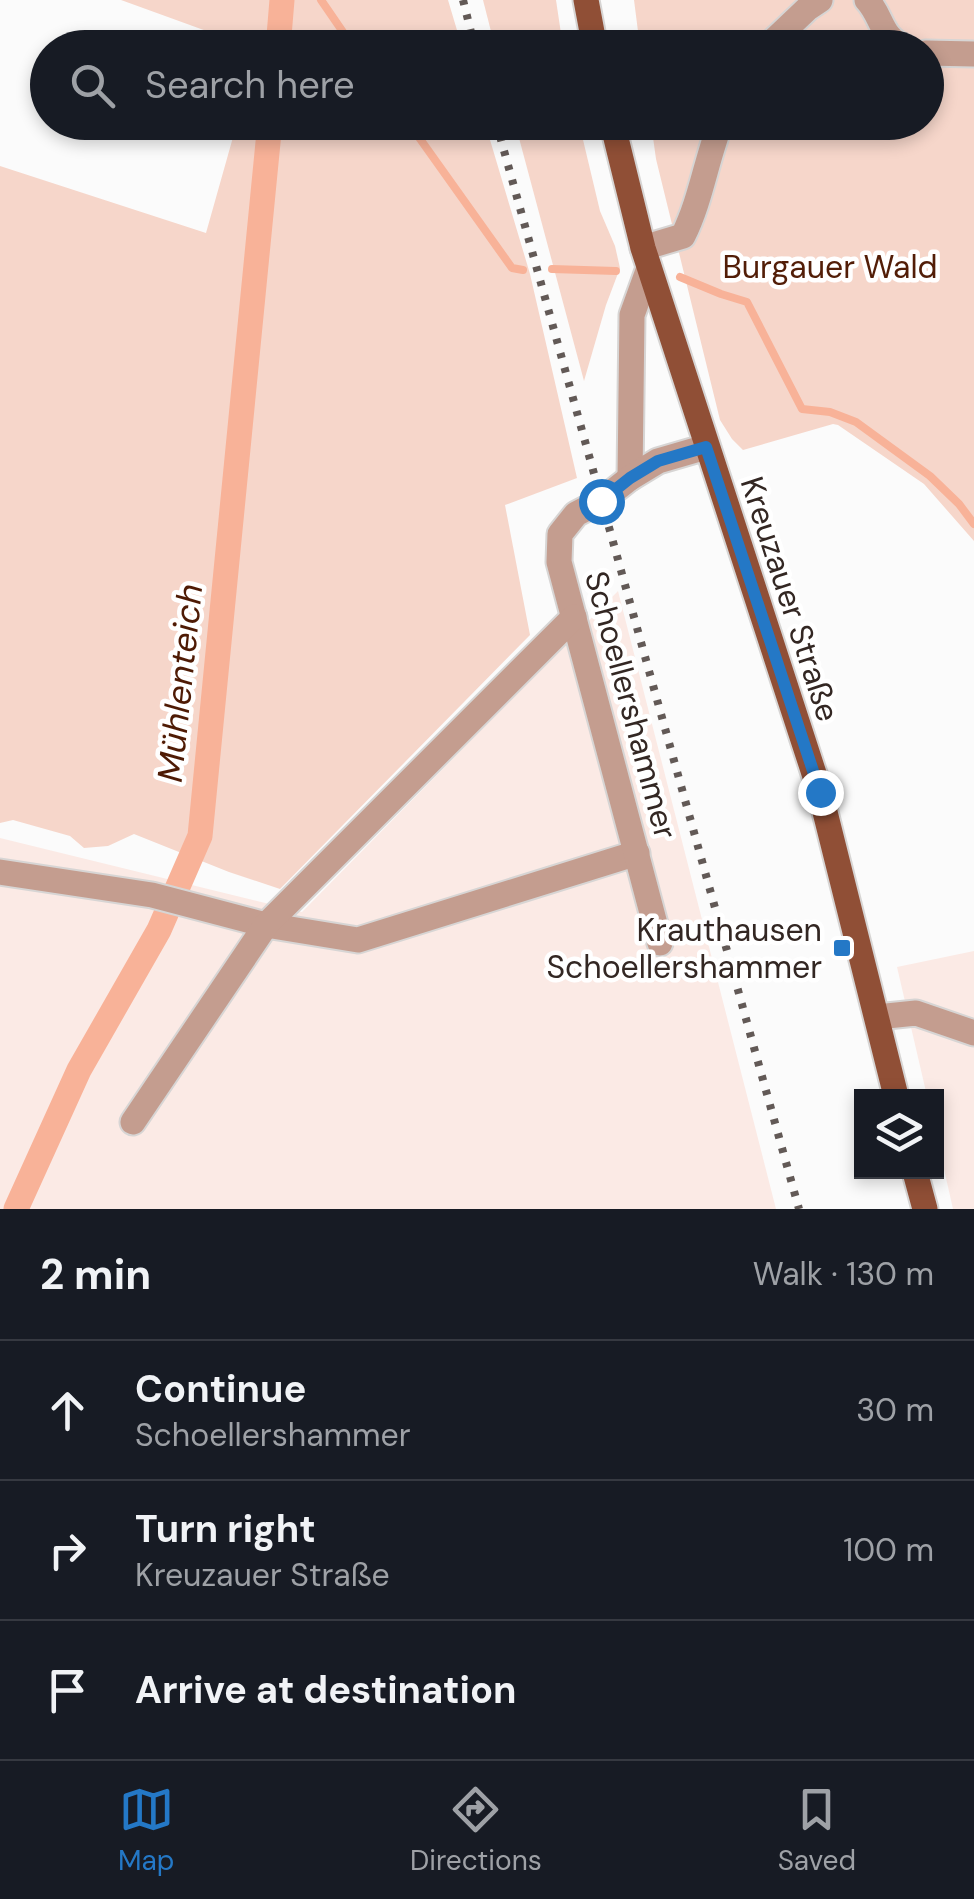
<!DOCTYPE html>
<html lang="en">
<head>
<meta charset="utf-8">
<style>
	:root { --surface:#171b24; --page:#242831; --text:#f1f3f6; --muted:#9ea1a6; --line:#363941; --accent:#2478c6 }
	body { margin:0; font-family:"DM Sans",sans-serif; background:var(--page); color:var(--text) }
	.controls { position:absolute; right:30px; bottom:30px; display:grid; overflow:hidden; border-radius:0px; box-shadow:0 5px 15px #0003 }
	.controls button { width:90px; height:90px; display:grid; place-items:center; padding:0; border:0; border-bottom:2px solid var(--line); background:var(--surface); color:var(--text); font:50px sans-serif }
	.stop { position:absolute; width:30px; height:30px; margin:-22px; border:8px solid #2478c6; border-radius:50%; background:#fff }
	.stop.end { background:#2478c6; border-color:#fff; box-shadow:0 2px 10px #0008 }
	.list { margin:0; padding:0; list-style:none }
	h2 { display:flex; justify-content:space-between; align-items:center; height:130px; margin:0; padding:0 40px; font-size:42px }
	h2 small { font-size:32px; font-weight:400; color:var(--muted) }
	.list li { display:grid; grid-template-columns:65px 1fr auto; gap:30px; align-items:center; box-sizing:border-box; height:140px; padding:0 40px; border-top:2px solid var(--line) }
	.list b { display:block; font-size:38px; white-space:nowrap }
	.list p { margin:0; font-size:32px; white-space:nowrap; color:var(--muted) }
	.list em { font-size:32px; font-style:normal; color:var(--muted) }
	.icon { flex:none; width:55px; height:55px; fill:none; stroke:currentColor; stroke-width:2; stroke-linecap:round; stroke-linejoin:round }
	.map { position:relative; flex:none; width:974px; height:1209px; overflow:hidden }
	.search { position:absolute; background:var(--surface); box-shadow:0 5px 15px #0003; left:30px; right:30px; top:30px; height:110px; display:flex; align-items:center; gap:25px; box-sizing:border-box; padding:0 35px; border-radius:55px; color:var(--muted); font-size:38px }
	.sheet { height:550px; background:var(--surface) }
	nav { display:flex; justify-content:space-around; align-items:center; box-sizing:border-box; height:140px; border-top:2px solid var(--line); background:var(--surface); font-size:28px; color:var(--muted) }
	nav a { display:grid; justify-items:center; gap:5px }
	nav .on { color:var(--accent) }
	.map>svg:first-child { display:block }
	.built { fill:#fbeae5 }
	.green { fill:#f6d6ca }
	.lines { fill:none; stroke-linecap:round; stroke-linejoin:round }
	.stream { stroke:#f8b298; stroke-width:8 }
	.canal { stroke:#f8b298; stroke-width:25 }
	.minor-casing { stroke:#d7d5d4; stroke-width:29 }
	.major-casing { stroke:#d7d5d4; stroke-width:29 }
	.minor { stroke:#c49d8f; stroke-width:25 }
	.major { stroke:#904f36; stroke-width:25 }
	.rail { stroke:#625956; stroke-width:8; stroke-dasharray:5 10; stroke-linecap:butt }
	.route { stroke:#2478c6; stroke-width:12 }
	.poi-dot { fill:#2478c6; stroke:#fff; stroke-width:4 }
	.labels { text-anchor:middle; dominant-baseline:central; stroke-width:9; stroke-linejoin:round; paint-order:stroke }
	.park-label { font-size:32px; fill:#521d07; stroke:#fff }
	.street-label { font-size:32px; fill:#332723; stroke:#fff }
	.poi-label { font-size:32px; fill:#332723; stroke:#fff; text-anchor:end }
	.water-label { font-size:35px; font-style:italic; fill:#4e1a04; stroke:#fff }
</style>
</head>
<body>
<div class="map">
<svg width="974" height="1209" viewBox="0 0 974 1209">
	<rect width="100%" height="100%" fill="#fbfbfb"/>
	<g class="built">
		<path d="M618,591L776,1209H0V838L302,912Z"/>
		<path d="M974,951V1209H953L937,1138L936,1096H927L897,967Z"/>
	</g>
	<g class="green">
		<path d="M121,0H448L462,47H229L223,37Z"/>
		<path d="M483,0H556L563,47H495Z"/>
		<path d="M634,0H974V541L924,484L838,425L833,424L743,450L732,439L720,420L656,159L651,123L926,122V48L640,47Z"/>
		<path d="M237,123H485L530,274L577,478L505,505L530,635L280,889L229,872L134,834L108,846L84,848L70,836L13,820L0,823V166L206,233Z"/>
		<path d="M515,123H579L600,211L615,246L620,268L606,305L584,381Z"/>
	</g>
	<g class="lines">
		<g class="stream">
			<path d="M321,0L354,48"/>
			<path d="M408,122L512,268L523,270"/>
			<path d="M552,269L616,271"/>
			<path d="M680,277L721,294L747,302L802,409L830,412L856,422L930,476L959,504L974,524"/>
		</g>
		<g class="canal">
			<path d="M278,48L282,0"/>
			<path d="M16,1209L79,1070L159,930L200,836L270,122"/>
		</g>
		<g class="minor-casing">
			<g id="minor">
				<path d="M867,0C883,17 880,38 906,48"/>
				<path d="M766,48L808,8L820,0"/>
				<path d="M926,53L974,54"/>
				<path d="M643,248L683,236C701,200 706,160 721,122"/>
				<path d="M630,478L632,315L649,268"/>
				<path d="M0,872L152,895L266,925L358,940L637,853"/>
				<path d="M660,943L559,562L560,534L576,514L601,501L630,478L658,461L706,447"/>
				<path d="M877,1017L916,1013L974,1033"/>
				<path d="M133,1122L266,925L574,617"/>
			</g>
		</g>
		<g class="major-casing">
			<g id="major">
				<path d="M586,0L595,48"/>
				<path d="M612,122L643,248L820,792L896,1096"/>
				<path d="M915,1172L925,1209"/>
			</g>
		</g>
		<use href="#minor" class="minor"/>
		<use href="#major" class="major"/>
		<g class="rail">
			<path d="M463,0L475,48"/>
			<path d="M496,122L799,1209"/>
		</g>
	</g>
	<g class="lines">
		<path class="route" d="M601,501L630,478L658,461L706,447L820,792"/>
	</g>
	<rect class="poi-dot" x="832" y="938" width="20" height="20" rx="5"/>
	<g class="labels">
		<g class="park-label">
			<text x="830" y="267">Burgauer Wald</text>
		</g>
		<g class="street-label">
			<text transform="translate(790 599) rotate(72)">Kreuzauer Straße</text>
			<text transform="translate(631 705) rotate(75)">Schoellershammer</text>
		</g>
		<g class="poi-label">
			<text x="822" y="930">Krauthausen<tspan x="822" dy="37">Schoellershammer</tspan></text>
		</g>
		<g class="water-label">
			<text transform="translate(180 683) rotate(-84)">Mühlenteich</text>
		</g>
	</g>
</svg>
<div class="controls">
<button><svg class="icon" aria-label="layers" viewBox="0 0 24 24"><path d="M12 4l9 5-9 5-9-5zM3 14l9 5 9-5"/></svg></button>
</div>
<div class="stop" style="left:601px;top:501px"></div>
<div class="stop end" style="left:820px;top:792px"></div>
<div class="search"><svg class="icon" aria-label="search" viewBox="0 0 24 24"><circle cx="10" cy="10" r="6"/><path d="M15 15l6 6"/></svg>Search here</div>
</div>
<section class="sheet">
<h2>2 min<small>Walk · 130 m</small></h2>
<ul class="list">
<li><svg class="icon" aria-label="ahead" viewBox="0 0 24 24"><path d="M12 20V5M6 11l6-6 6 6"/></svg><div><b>Continue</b><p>Schoellershammer</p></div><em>30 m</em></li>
<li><svg class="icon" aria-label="right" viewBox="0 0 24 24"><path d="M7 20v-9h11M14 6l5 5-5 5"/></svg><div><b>Turn right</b><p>Kreuzauer Straße</p></div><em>100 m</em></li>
<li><svg class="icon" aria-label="arrive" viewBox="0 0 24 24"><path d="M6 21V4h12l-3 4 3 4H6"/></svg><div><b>Arrive at destination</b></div></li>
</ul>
</section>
<nav>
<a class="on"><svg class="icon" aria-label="map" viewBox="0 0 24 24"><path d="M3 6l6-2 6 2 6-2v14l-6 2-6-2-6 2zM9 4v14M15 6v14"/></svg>Map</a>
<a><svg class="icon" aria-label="directions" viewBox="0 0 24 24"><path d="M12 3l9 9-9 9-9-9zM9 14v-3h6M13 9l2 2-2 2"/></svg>Directions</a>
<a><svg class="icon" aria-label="saved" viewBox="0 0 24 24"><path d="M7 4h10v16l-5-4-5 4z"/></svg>Saved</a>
</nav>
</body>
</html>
